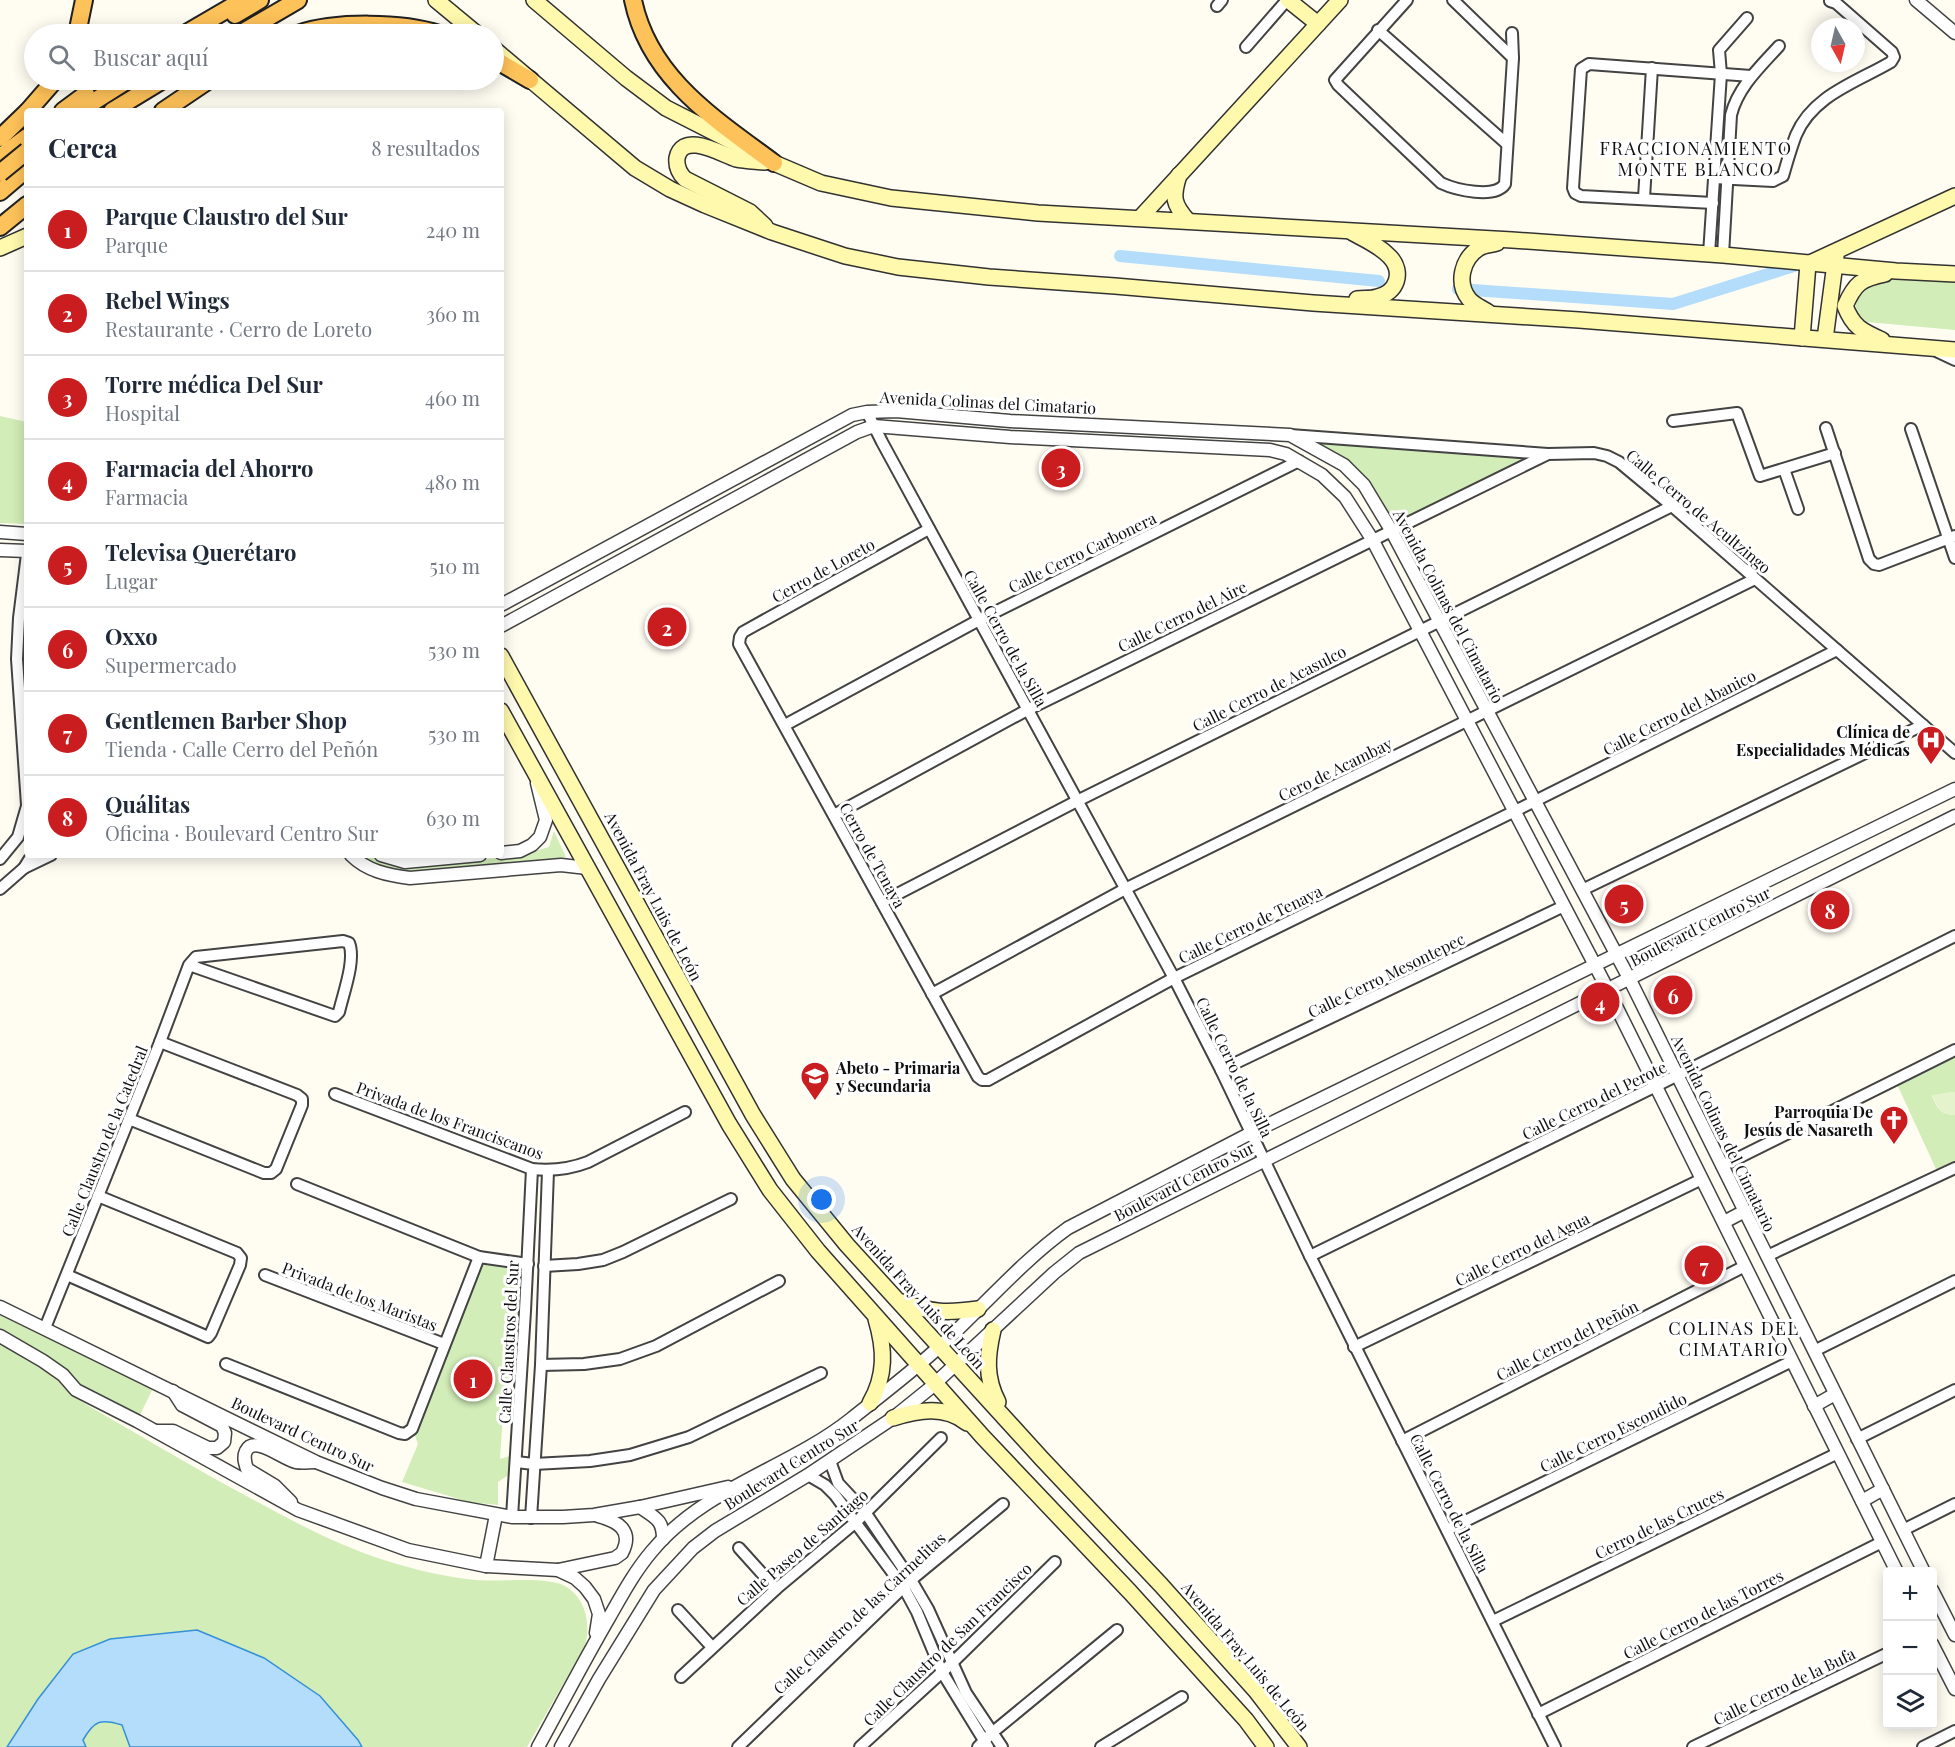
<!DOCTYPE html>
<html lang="es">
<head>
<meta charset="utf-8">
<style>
	:root { --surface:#fff; --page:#f2f2f3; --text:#1f2937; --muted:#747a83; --line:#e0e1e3; --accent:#ca1d1f }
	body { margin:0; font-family:"Playfair Display",serif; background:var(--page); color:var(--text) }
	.controls { position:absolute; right:18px; bottom:18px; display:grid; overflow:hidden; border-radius:6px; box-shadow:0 3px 15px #0003 }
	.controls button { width:54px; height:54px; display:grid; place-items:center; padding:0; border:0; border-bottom:2px solid var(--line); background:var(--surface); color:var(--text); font:30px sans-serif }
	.compass { position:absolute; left:1811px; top:18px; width:54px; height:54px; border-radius:50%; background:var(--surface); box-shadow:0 3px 15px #0003; rotate:172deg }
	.you { position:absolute; left:822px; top:1200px; width:21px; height:21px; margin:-15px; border:4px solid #fff; border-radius:50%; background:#1a73e8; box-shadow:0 0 0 9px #1a73e833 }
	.badge { display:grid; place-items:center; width:39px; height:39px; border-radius:50%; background:var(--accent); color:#fff; font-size:20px; font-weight:700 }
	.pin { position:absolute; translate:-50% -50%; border:3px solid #fff; box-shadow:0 2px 6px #0006 }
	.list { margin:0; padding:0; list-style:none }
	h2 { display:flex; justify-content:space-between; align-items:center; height:78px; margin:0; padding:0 24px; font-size:26px }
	h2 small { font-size:20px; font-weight:400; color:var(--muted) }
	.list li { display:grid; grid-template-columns:39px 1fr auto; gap:18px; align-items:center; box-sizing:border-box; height:84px; padding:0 24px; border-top:2px solid var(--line) }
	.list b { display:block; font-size:22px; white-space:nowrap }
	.list p { margin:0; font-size:20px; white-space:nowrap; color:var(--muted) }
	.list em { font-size:20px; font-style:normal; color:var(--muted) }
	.icon { flex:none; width:33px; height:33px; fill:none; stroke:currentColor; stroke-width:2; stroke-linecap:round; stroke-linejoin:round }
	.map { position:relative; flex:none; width:1955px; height:1747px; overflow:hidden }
	.search { position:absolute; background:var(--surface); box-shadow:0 3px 15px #0003; left:24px; top:24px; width:480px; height:66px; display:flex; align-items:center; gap:15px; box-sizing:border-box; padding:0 21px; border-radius:33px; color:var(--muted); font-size:22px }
	.panel { position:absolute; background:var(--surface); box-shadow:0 3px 15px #0003; left:24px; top:108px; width:480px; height:750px; border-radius:6px }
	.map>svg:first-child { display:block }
	.green { fill:#d2edb8 }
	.pitch { fill:#e4f3cb }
	.water { fill:#b3ddfa; stroke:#3590d6; stroke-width:1.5 }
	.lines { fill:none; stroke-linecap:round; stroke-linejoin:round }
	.canal { stroke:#b3ddfa; stroke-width:12 }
	.minor-casing { stroke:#434343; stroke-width:14 }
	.tertiary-casing { stroke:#434343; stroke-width:15 }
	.secondary-casing { stroke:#323232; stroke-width:18 }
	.trunk-casing { stroke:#212121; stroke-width:20 }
	.minor { stroke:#fff; stroke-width:10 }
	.tertiary { stroke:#fff; stroke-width:12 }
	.secondary { stroke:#fff9ad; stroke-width:15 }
	.trunk { stroke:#fec25a; stroke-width:16 }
	.trunk-bridge-casing { stroke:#212121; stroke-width:20; stroke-linecap:butt }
	.trunk-bridge { stroke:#fec25a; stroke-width:16 }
	.labels { text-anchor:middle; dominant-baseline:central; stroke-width:6; stroke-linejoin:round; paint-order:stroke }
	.street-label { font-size:16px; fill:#101010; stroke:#fff }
	.poi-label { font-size:16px; font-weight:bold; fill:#101010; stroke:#fff; text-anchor:end }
	.neighbourhood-label { font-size:18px; letter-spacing:1.5px; fill:#101010; stroke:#fff }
</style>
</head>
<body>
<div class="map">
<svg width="1955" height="1747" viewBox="0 0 1955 1747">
	<rect width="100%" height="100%" fill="#fffdf2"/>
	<g class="green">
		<path d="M1898,276L1955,283V330L1867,322L1855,311L1857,292L1873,283Z"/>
		<path d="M0,416L27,422V524L0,523Z"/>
		<path d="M1290,435L1548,454L1391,530L1364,485Z"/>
		<path d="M554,831L566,857L411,877L382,870L357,855H378L409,866L518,856L549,847Z"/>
		<path d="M1955,1050V1093L1953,1092L1932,1096C1938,1109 1940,1114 1955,1115V1168L1934,1178L1936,1169L1895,1080Z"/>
		<path d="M479,1257L528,1264L521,1375L505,1383L500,1459L517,1454L516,1470L498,1482V1505L469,1502L402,1482L418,1444L413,1430Z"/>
		<path d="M0,1307L156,1382L137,1421L77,1390L70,1395C131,1430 190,1466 252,1499C296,1523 339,1546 387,1561C416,1570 445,1577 476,1580C499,1582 547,1576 565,1586C586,1598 591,1624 585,1646L527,1747H0Z"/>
	</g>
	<path class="pitch" d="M1953,1092L1955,1093V1115C1940,1114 1938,1108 1932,1095Z"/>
	<path class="water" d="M197,1630L264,1658L320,1696L358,1740L362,1747H130L122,1725C100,1718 94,1721 83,1740L86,1747H7L38,1699L73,1654L110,1639Z"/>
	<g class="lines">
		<g class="canal">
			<path d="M1120,256L1379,281"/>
			<path d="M1458,289L1673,304L1794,266"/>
		</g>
		<g class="minor-casing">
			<g id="minor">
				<path d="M1407,0L1335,80L1338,85L1441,183C1456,190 1495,199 1505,184L1513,58L1512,33"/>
				<path d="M1453,0L1513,58"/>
				<path d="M1217,6L1222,0"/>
				<path d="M1378,30L1507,144"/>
				<path d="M1246,47L1287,0"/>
				<path d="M1714,178L1773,181L1783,176C1787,162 1791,148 1796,135C1813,95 1857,82 1891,62L1894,57L1892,52L1836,3L1830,1"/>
				<path d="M1644,198L1652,68"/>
				<path d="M1713,203L1581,196L1575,193L1573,188L1581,69L1589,64L1751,76"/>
				<path d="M1709,254L1721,74L1719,50L1747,18"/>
				<path d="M1723,255L1731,115C1738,87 1760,67 1779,46"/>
				<path d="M1938,352L1955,360"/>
				<path d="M867,412L882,442L1174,978L1221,1070L1310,1256L1555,1747"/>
				<path d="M1673,421L1737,413L1760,476L1835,453"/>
				<path d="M1826,428L1869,559L1874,564L1879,565L1955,536"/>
				<path d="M1911,429L1955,558"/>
				<path d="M1290,435L1548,454L1594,453L1607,456L1619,462L1672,506L1955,753"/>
				<path d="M1784,469L1798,509"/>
				<path d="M929,529L743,632L740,637L739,644L978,1077L982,1080H988L1174,978L1515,811L1837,650"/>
				<path d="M27,554L19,618L17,659L27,805"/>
				<path d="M785,725L979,620L1299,461"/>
				<path d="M834,815L1027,710L1548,454"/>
				<path d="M0,859L18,837L27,806"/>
				<path d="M24,868L51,855"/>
				<path d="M0,889L24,868L32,855"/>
				<path d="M1582,890L1923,725"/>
				<path d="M882,902L1077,801L1672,506"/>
				<path d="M932,994L1127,888L1755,579"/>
				<path d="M1221,1070L1564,906"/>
				<path d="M335,1094L532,1169C551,1171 570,1169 588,1162L685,1112"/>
				<path d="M129,1119L264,1173H271L276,1169L302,1105V1099L297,1095L160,1042"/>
				<path d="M1722,1166L1955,1050"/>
				<path d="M297,1184L479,1257L528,1264"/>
				<path d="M1310,1256L1654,1087L1955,936"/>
				<path d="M1767,1256L1955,1168"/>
				<path d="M544,1266L578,1264L603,1260L623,1252L731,1199"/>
				<path d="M67,1275L208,1337L211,1333L240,1265L241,1258L237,1253L98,1196"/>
				<path d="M265,1275L444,1344"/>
				<path d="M45,1328L160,1042L189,965L196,957L343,941L349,943C356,960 343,994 339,1012L335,1016L189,965"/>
				<path d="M1354,1347L1702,1179"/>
				<path d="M1814,1351L1955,1281"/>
				<path d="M226,1364L399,1433L405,1434L412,1429L479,1257"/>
				<path d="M541,1365L584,1364L620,1359L656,1346L779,1281"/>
				<path d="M1857,1439L1955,1390"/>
				<path d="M1402,1441L1745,1266"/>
				<path d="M830,1461L838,1483L865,1512L911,1580L928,1609L966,1693L1002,1747"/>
				<path d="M516,1462L534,1464L590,1461L630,1455L689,1437L821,1373"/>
				<path d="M808,1475L825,1485L835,1495L904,1588L917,1612L942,1672L988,1747"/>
				<path d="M512,1517L525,1311L532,1169"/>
				<path d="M531,1518L541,1365L548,1171"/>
				<path d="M1447,1530L1792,1361"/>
				<path d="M1903,1530L1955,1504"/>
				<path d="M739,1548L776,1589"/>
				<path d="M678,1610L712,1647"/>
				<path d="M1493,1621L1838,1453"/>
				<path d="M681,1677L776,1589L856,1522L941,1438"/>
				<path d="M1538,1714L1882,1542"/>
				<path d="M738,1747L911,1580L1003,1504"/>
				<path d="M860,1747L952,1663L1055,1562"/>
				<path d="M978,1747L993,1732L1117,1630"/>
				<path d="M1101,1747L1182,1697"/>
				<path d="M1693,1747L1888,1653"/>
				<path d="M1923,1747L1955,1731"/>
			</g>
		</g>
		<g class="tertiary-casing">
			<g id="tertiary">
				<path d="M1916,0L1955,33"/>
				<path d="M0,532L27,534"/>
				<path d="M0,550L27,551"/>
				<path d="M501,605L852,415L867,412L896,411L1010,421L1290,435L1344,465L1364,485L1391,530L1630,980L1924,1572"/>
				<path d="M501,626L857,432L874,426L1010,437L1270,450L1286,454L1322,475L1345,497L1372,539L1608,990L1897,1572"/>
				<path d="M501,853L520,851L532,845L540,837L546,820L537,783"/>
				<path d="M351,855C367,871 387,875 410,878L561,865L587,868"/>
				<path d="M381,855L405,862L480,855"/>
				<path d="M1724,1222L1745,1211"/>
				<path d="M0,1307L316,1462L382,1488L416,1499L512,1517H563L594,1515L640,1507L728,1487"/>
				<path d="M0,1336L43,1361L63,1375L76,1390L137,1421L298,1510L408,1550L486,1566L558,1570L575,1578L585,1587L594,1599L599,1614L596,1633"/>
				<path d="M1814,1406L1835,1394"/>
				<path d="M156,1431H173L208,1448H217L224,1442L225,1433L222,1426L182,1405L173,1391"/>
				<path d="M1862,1501L1883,1489"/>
				<path d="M291,1502L275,1486L247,1469C245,1463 243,1457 246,1451C254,1434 284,1460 296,1462C302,1463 309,1462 315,1462"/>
				<path d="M640,1507C655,1518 663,1519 663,1539"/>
				<path d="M486,1566L496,1515"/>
				<path d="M558,1570L615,1558L622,1553C634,1530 617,1521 598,1516"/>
				<path d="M1932,1590L1955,1635"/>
				<path d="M1932,1644L1955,1689"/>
				<path d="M538,1747C562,1703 585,1659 610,1616C623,1593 635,1571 652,1551C705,1487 788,1469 851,1419C885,1392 920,1366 952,1335C990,1299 1025,1259 1068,1228L1251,1133L1955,789"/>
				<path d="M561,1747L599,1679L654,1590L693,1548L715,1531L808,1475L893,1418L929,1389L1054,1273L1079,1253L1955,816"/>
			</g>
		</g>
		<g class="secondary-casing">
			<g id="secondary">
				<path d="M436,0L477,34"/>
				<path d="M534,0L626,78L666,108L774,163L821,183L891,198L1038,213L1512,240L1723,255L1896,271L1955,274"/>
				<path d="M1288,0L1318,24"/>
				<path d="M494,49L635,168L670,189L705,205L772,232L845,256L898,267L989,277L1115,286L1313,303L1579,320L1955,350"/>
				<path d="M765,162C755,161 745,161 736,159C723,155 683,130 677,158C676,167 679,173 685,179L750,212L765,226"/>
				<path d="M1179,175C1172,197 1173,204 1188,221"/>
				<path d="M1140,218L1340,0"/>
				<path d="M1353,233C1366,240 1380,246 1390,257C1404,272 1397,293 1377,297C1371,299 1364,298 1357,299"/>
				<path d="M0,248L27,236"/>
				<path d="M1488,312C1482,308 1474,305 1469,299C1456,283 1462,259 1479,248C1484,245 1491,245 1497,243"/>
				<path d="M1802,338L1808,264L1955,196"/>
				<path d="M1825,339L1836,256"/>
				<path d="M1882,340C1862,331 1853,327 1845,306C1855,283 1861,279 1885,274"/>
				<path d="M501,656L753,1115L793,1179L847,1245L1042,1459L1161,1585L1256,1691L1299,1747"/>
				<path d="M501,711L729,1124L770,1190L818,1251L983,1437L1130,1592L1246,1720L1266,1747"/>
				<path d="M902,1302C931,1313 948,1313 978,1309"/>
				<path d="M993,1330C987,1356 985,1377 998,1402"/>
				<path d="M870,1403C886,1376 885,1349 876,1319"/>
				<path d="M893,1418C918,1410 945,1405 967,1423"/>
			</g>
		</g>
		<g class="trunk-casing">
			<g id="trunk">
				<path d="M633,0C649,78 715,119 774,163"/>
				<path d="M235,15L260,0"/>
				<path d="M77,34L84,0"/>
				<path d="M185,34L243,0"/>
				<path d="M240,34L298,0"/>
				<path d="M298,34C335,21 403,22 439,34"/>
				<path d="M494,59L530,80"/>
				<path d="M28,111L55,80"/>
				<path d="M63,111L86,94"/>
				<path d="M79,111L128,80"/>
				<path d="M112,111L163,80"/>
				<path d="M163,111L209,80"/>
				<path d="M0,138L27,112"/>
				<path d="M0,157L27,137"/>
				<path d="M0,192L27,169"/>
				<path d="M0,227L27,205"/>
			</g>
		</g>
		<use href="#minor" class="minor"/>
		<use href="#tertiary" class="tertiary"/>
		<use href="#secondary" class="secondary"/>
		<use href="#trunk" class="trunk"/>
		<g class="trunk-bridge-casing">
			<path id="trunk-bridge" d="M0,173L27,151"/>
		</g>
		<use href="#trunk-bridge" class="trunk-bridge"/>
	</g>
	<defs>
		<g id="hospital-pin" transform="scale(1.5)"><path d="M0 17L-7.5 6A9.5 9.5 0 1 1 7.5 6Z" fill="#ca1d1f" stroke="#fff"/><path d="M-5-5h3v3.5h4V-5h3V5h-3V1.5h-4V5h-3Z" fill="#fff"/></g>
		<g id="school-pin" transform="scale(1.5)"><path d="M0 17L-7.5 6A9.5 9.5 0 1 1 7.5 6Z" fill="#ca1d1f" stroke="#fff"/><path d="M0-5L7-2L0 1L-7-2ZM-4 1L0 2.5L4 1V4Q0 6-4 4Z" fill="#fff"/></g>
		<g id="church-pin" transform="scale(1.5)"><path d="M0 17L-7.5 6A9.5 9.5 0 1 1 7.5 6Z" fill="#ca1d1f" stroke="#fff"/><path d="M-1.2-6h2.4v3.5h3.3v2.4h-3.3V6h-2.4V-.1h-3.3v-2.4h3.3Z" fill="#fff"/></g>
	</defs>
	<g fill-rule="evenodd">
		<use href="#hospital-pin" x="1931" y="740"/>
		<use href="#school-pin" x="815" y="1076"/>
		<use href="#church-pin" x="1894" y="1120"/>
	</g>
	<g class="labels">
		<g class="street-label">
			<text transform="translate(988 402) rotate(3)">Avenida Colinas del Cimatario</text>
			<text transform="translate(1699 511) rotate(40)">Calle Cerro de Acultzingo</text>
			<text transform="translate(1082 552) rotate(-26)">Calle Cerro Carbonera</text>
			<text transform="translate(823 570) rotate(-29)">Cerro de Loreto</text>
			<text transform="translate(1449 606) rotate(62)">Avenida Colinas del Cimatario</text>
			<text transform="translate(1182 616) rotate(-26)">Calle Cerro del Aire</text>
			<text transform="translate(1006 638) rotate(61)">Calle Cerro de la Silla</text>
			<text transform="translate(1269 688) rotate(-27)">Calle Cerro de Acasulco</text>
			<text transform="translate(1679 712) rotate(-27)">Calle Cerro del Abanico</text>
			<text transform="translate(1335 769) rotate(-26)">Cero de Acambay</text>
			<text transform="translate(873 855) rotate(61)">Cerro de Tenaya</text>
			<text transform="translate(654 896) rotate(62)">Avenida Fray Luis de León</text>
			<text transform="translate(1250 924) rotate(-26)">Calle Cerro de Tenaya</text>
			<text transform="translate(1700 926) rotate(-27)">Boulevard Centro Sur</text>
			<text transform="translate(1386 975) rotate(-26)">Calle Cerro Mesontepec</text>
			<text transform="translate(1235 1067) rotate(64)">Calle Cerro de la Silla</text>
			<text transform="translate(1594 1100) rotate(-26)">Calle Cerro del Perote</text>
			<text transform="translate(450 1120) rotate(20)">Privada de los Franciscanos</text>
			<text transform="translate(1724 1133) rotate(64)">Avenida Colinas del Cimatario</text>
			<text transform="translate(104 1141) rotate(-68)">Calle Claustro de la Catedral</text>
			<text transform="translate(1184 1181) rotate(-27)">Boulevard Centro Sur</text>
			<text transform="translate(1522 1249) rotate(-26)">Calle Cerro del Agua</text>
			<text transform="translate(360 1296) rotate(21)">Privada de los Maristas</text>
			<text transform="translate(919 1296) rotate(48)">Avenida Fray Luis de León</text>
			<text transform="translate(1567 1340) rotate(-27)">Calle Cerro del Peñón</text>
			<text transform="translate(508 1342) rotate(-87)">Calle Claustros del Sur</text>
			<text transform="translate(1613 1432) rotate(-26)">Calle Cerro Escondido</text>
			<text transform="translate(303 1434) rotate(25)">Boulevard Centro Sur</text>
			<text transform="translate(791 1464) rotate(-32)">Boulevard Centro Sur</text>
			<text transform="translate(1450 1503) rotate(63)">Calle Cerro de la Silla</text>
			<text transform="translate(1659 1523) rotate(-26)">Cerro de las Cruces</text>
			<text transform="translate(802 1547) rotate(-41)">Calle Paseo de Santiago</text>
			<text transform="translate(859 1613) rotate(-43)">Calle Claustro de las Carmelitas</text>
			<text transform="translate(1703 1614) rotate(-27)">Calle Cerro de las Torres</text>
			<text transform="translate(947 1644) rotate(-44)">Calle Claustro de San Francisco</text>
			<text transform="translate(1246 1656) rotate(50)">Avenida Fray Luis de León</text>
			<text transform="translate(1784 1686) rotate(-26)">Calle Cerro de la Bufa</text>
		</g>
		<g class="poi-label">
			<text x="1910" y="731">Clínica de<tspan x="1910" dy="18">Especialidades Médicas</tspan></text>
			<text x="836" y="1067" text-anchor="start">Abeto - Primaria<tspan x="836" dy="18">y Secundaria</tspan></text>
			<text x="1873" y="1111">Parroquia De<tspan x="1873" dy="18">Jesús de Nasareth</tspan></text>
		</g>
		<g class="neighbourhood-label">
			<text x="1696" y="148">FRACCIONAMIENTO<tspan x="1696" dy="21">MONTE BLANCO</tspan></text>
			<text x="1734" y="1328">COLINAS DEL<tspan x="1734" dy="21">CIMATARIO</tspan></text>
		</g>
	</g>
</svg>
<div class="controls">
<button>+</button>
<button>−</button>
<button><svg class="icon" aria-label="layers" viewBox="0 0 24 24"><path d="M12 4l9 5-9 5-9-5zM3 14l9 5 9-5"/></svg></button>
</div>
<svg class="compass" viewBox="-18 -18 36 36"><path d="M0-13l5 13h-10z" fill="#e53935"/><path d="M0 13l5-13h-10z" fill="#747a83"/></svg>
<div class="you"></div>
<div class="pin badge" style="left:473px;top:1379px">1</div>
<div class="pin badge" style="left:667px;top:627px">2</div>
<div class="pin badge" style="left:1061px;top:468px">3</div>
<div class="pin badge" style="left:1600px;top:1002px">4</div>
<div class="pin badge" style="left:1624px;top:904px">5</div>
<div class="pin badge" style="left:1673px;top:995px">6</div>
<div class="pin badge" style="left:1704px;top:1265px">7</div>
<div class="pin badge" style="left:1830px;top:910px">8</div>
<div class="search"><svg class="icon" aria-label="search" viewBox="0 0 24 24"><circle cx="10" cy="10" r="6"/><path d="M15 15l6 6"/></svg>Buscar aquí</div>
<section class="panel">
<h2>Cerca<small>8 resultados</small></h2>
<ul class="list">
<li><span class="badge">1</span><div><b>Parque Claustro del Sur</b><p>Parque</p></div><em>240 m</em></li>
<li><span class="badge">2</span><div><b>Rebel Wings</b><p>Restaurante · Cerro de Loreto</p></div><em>360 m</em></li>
<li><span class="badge">3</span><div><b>Torre médica Del Sur</b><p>Hospital</p></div><em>460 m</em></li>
<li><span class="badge">4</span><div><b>Farmacia del Ahorro</b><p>Farmacia</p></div><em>480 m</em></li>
<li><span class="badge">5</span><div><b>Televisa Querétaro</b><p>Lugar</p></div><em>510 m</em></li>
<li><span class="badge">6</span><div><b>Oxxo</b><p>Supermercado</p></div><em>530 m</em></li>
<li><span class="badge">7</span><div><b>Gentlemen Barber Shop</b><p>Tienda · Calle Cerro del Peñón</p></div><em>530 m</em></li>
<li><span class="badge">8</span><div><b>Quálitas</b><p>Oficina · Boulevard Centro Sur</p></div><em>630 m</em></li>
</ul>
</section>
</div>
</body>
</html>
